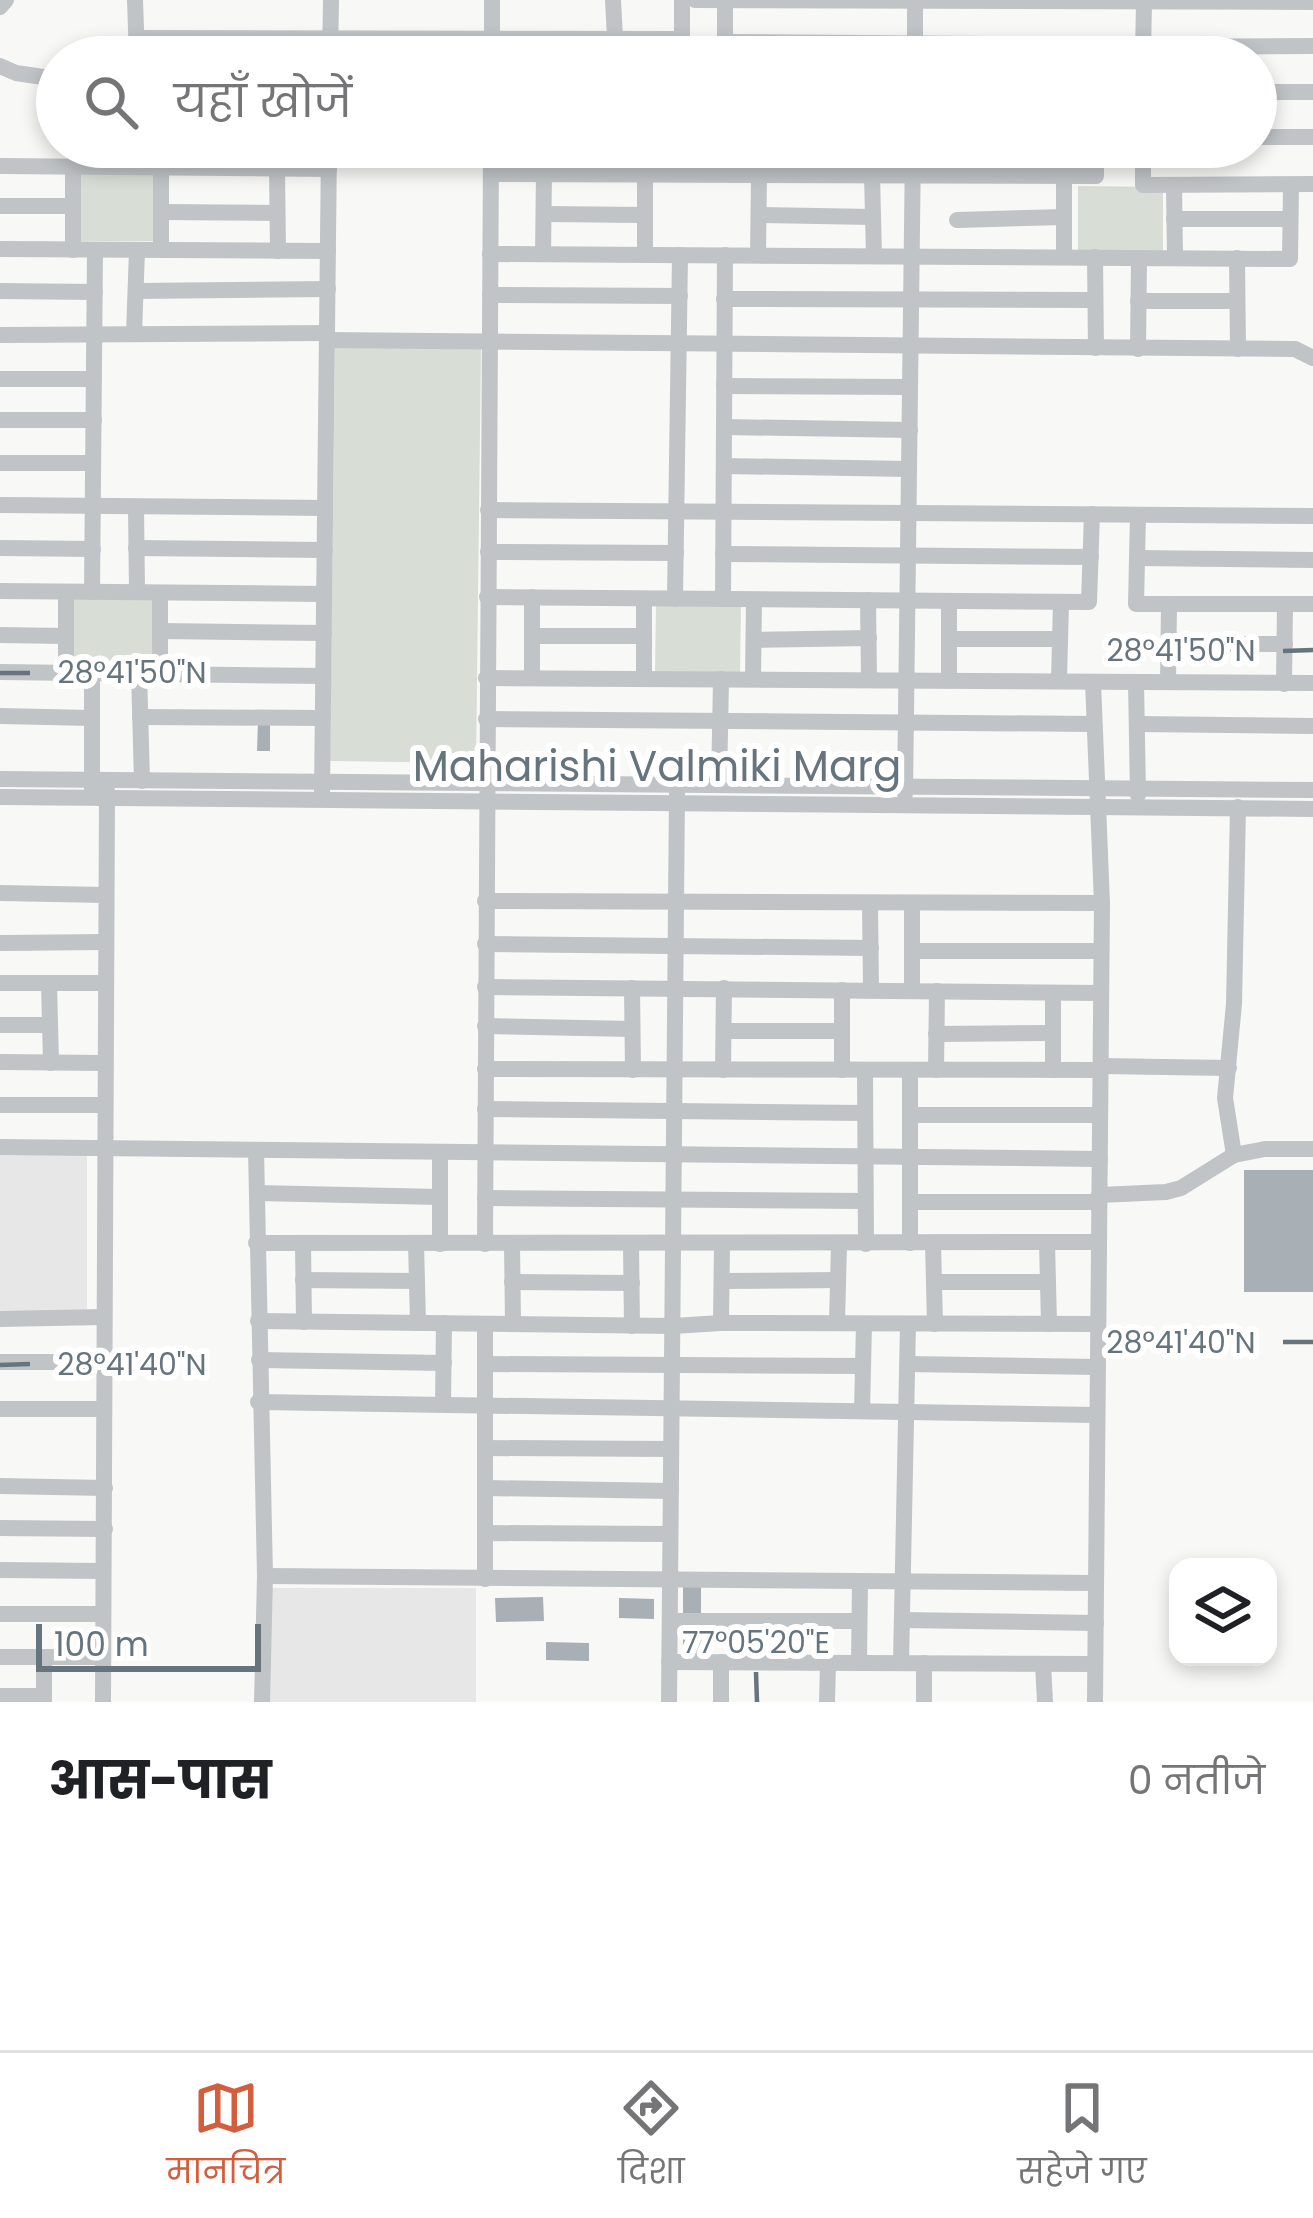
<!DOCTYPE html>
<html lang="hi">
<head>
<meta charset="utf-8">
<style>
	:root { --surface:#fff; --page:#f6f6f6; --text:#202124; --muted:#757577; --line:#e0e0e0; --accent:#d15e3e }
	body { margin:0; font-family:Poppins,"Noto Sans Devanagari",sans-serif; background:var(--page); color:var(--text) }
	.controls { position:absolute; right:36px; bottom:36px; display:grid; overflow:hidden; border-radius:24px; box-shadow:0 6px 18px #0003 }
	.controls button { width:108px; height:108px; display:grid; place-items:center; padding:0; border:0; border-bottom:3px solid var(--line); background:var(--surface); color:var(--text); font:60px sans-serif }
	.scale { position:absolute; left:36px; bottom:30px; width:225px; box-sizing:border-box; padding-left:12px; border:6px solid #66747e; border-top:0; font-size:33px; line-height:42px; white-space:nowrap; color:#66747e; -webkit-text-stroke:9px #fff; paint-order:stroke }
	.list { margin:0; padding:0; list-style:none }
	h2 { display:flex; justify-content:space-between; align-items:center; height:156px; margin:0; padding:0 48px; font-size:51px }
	h2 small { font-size:39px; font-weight:400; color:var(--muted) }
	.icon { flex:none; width:66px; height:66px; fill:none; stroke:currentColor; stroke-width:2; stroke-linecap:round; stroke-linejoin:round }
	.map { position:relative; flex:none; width:1313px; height:1702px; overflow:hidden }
	.search { position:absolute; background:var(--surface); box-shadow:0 6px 18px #0003; left:36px; right:36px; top:36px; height:132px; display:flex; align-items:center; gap:30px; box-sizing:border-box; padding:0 42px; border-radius:66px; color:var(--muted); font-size:45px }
	.sheet { height:348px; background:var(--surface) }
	nav { display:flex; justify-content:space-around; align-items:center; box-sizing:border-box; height:168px; border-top:3px solid var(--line); background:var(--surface); font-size:33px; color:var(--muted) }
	nav a { display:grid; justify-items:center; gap:6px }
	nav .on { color:var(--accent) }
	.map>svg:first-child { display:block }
	.built { fill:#e6e7e6 }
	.green { fill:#d8ddd6 }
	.building { fill:#a8afb5 }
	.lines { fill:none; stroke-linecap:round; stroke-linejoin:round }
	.minor { stroke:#c0c4c7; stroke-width:16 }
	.ticks { fill:none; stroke:#66747e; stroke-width:4.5 }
	.labels { text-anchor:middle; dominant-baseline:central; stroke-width:12; stroke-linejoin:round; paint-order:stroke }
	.street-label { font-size:42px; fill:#66747e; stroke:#fff }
	.ticks-label { font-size:30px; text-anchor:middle; fill:#66747e; stroke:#fff; stroke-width:12; stroke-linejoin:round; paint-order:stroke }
</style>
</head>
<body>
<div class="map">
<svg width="1313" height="1702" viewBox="0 0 1313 1702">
	<rect width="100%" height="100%" fill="#f8f8f6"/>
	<g class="built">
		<path d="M87,1154V1312L0,1313V1155Z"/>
		<rect x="263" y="1588" width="213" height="114"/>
	</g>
	<g class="green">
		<rect x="75" y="172" width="85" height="69"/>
		<path d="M1078,186L1163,187V256H1078Z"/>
		<path d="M335,347L481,348L476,763L330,761Z"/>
		<rect x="71" y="599" width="85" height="69"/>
		<path d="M656,604L741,605L740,674L655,673Z"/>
	</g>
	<g class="building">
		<path d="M258,721H270V751H257Z"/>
		<rect x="1244" y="1170" width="69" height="122"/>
		<rect x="683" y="1586" width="18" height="34"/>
		<path d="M543,1597L544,1621L496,1622L495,1598Z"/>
		<path d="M619,1598L654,1599V1619L619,1618Z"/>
		<rect x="683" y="1626" width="19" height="33"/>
		<path d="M546,1642L589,1643V1661L546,1660Z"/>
	</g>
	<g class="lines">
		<g class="minor">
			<path d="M135,0L137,57"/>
			<path d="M613,0L616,57"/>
			<path d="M682,0V57"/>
			<path d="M695,0L1313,2"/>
			<path d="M0,7L6,0"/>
			<path d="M136,38L682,39"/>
			<path d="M725,42L1101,45"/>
			<path d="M1143,47L1313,46"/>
			<path d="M1143,55L1144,2"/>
			<path d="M330,57L331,0"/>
			<path d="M492,57V0"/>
			<path d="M725,57V0"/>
			<path d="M915,57V0"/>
			<path d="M0,66L16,73L57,79"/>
			<path d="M1256,92H1313"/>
			<path d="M1256,137H1313"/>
			<path d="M139,147V167"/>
			<path d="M682,147L683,174"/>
			<path d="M1143,147V185L1313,184"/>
			<path d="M0,166L329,169"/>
			<path d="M73,166V250"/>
			<path d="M277,169L278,251"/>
			<path d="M491,174L1096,176V147"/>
			<path d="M645,174V255"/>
			<path d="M724,174V147"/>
			<path d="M872,175L874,256"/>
			<path d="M1174,185L1175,258"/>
			<path d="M0,206H73"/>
			<path d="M161,212L277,213"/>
			<path d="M544,214L645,215"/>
			<path d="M759,215L873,217"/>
			<path d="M1174,219H1290"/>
			<path d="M957,220L1064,217"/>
			<path d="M0,249L328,251"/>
			<path d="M161,250V167"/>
			<path d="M490,254L1290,259L1291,185"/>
			<path d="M543,254L544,174"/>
			<path d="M758,255L759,175"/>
			<path d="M1064,257V176"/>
			<path d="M1095,257L1096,348"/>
			<path d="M1237,258L1238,349"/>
			<path d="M0,291L95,292"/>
			<path d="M136,291L328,289"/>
			<path d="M490,295L680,296"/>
			<path d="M724,299L1095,300"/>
			<path d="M1138,301H1237"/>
			<path d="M134,334L137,250"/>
			<path d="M0,335L327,333"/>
			<path d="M327,340L1295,349L1313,358"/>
			<path d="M1138,349L1139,258"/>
			<path d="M0,379H94"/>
			<path d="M724,386L910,387"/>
			<path d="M0,420H94"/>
			<path d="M724,427L910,430"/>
			<path d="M0,463H93"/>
			<path d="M724,466L909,469"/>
			<path d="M0,505L325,508"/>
			<path d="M136,507L137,592"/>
			<path d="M488,510L1313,516"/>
			<path d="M1138,515L1136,604H1313"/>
			<path d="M0,548L93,549"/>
			<path d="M136,548L325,550"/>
			<path d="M488,552L676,553"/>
			<path d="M723,554L1091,557"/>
			<path d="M1137,558L1313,560"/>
			<path d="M0,591L324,594"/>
			<path d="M92,592L95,250"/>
			<path d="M160,593V674"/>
			<path d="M487,597L1089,602L1092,514"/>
			<path d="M675,599L680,255"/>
			<path d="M723,599L725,255"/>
			<path d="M868,600L869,679"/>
			<path d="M160,631L324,633"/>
			<path d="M0,635L66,636"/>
			<path d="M532,636H644"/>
			<path d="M949,639H1060"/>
			<path d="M754,640L869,638"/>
			<path d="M1168,644H1285"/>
			<path d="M0,672L323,676"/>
			<path d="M66,673V592"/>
			<path d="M92,673V792"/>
			<path d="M139,673L142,781"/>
			<path d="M486,678L1313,683"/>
			<path d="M532,678V597"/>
			<path d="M644,678V599"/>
			<path d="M753,679L754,600"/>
			<path d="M949,680V601"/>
			<path d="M1059,681L1061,602"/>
			<path d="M1093,682L1102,903L1095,1702"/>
			<path d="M1136,682L1138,795"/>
			<path d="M1168,682L1169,604"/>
			<path d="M1284,684L1285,604"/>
			<path d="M0,716L92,718"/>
			<path d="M140,717L323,718"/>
			<path d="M486,719L1093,724"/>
			<path d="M1137,724L1313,726"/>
			<path d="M0,779L1313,790"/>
			<path d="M719,785L721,679"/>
			<path d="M322,794L329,147"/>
			<path d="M905,794L913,147"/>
			<path d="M0,797L1313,809"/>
			<path d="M0,893L106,895"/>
			<path d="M485,901L1102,903"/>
			<path d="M870,904L871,990"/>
			<path d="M912,904V991"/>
			<path d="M0,943L106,942"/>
			<path d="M485,944L871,948"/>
			<path d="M912,951H1101"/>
			<path d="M0,983H106"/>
			<path d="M49,983L51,1063"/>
			<path d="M485,987L1101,993"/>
			<path d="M632,988L633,1070"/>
			<path d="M842,990V1070"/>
			<path d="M1053,993V1070"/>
			<path d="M0,1025H50"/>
			<path d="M485,1026L632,1029"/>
			<path d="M724,1031H842"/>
			<path d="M936,1034L1053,1033"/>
			<path d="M0,1062L105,1063"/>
			<path d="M1100,1066L1229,1068"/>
			<path d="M485,1069L1100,1070"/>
			<path d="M723,1070L724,988"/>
			<path d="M865,1070L866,1244"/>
			<path d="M936,1070L937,991"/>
			<path d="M0,1105H105"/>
			<path d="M485,1109L865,1113"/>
			<path d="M910,1115H1100"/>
			<path d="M0,1147L1100,1159"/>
			<path d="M256,1150L265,1576L262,1702"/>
			<path d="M1234,1155L1225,1098L1234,1004L1238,807"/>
			<path d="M257,1193L440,1197"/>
			<path d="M1099,1195L1166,1192L1181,1188L1234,1155L1265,1149H1313"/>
			<path d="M485,1198L865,1201"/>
			<path d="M910,1202H1099"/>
			<path d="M1047,1242L1049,1324"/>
			<path d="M256,1243L1099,1242"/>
			<path d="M303,1243L304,1322"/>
			<path d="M416,1243L418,1323"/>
			<path d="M910,1243V1070"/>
			<path d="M933,1243L935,1324"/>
			<path d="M440,1244V1152"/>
			<path d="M485,1244L491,147"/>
			<path d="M512,1244L513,1324"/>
			<path d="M631,1245L632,1326"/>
			<path d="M303,1280L417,1281"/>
			<path d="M722,1281L838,1280"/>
			<path d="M512,1282L632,1283"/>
			<path d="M934,1282H1048"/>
			<path d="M0,1319L104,1317"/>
			<path d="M258,1321L673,1326L721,1323L1098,1324"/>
			<path d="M721,1323L722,1245"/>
			<path d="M837,1323L839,1244"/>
			<path d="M485,1324V1579"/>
			<path d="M259,1360L444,1363"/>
			<path d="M0,1362H105"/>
			<path d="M485,1364L863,1366"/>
			<path d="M908,1364L1098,1367"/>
			<path d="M258,1402L1097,1415"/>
			<path d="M443,1404L444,1323"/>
			<path d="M0,1409H104"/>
			<path d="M862,1411L864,1324"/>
			<path d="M485,1448L671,1449"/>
			<path d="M0,1486L105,1488"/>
			<path d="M486,1488L671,1491"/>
			<path d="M0,1528L105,1529"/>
			<path d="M485,1533L670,1534"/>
			<path d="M0,1570L103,1571"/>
			<path d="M265,1576L1096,1583"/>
			<path d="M0,1614H102"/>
			<path d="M902,1620L1096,1623"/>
			<path d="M670,1621H859"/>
			<path d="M0,1657H103"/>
			<path d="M44,1657V1702"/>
			<path d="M669,1662L1095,1664"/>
			<path d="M721,1662V1702"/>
			<path d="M859,1663L860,1581"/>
			<path d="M901,1663L908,1324"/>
			<path d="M924,1663V1702"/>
			<path d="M1043,1664L1045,1702"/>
			<path d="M0,1696H44"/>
			<path d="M103,1702L107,791"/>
			<path d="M669,1702L677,791"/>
			<path d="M827,1702L828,1663"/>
		</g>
	</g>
	<path class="ticks" d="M1283,651L1313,650M0,673H30M1283,1342H1313M0,1365L30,1364M756,1672L757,1702"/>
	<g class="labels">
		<g class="street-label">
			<text x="657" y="766">Maharishi Valmiki Marg</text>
		</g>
	</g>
	<g class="ticks-label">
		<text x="1181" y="661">28°41'50"N</text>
		<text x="132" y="683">28°41'50"N</text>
		<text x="1181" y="1353">28°41'40"N</text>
		<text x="132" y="1375">28°41'40"N</text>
		<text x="756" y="1653">77°05'20"E</text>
	</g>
</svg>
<div class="controls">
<button><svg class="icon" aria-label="layers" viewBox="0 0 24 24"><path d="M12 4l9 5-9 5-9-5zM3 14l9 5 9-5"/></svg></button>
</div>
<div class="scale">100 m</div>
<div class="search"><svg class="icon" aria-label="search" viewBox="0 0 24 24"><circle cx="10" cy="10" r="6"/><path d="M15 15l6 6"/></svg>यहाँ खोजें</div>
</div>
<section class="sheet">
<h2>आस-पास<small>0 नतीजे</small></h2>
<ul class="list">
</ul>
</section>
<nav>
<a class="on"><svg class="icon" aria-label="map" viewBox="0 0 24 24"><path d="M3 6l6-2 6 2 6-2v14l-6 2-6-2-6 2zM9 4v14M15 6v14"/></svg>मानचित्र</a>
<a><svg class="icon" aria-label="directions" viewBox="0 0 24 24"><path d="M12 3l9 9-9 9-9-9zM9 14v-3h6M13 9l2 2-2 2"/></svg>दिशा</a>
<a><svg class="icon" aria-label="saved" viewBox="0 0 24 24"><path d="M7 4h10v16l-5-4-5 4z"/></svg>सहेजे गए</a>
</nav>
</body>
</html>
